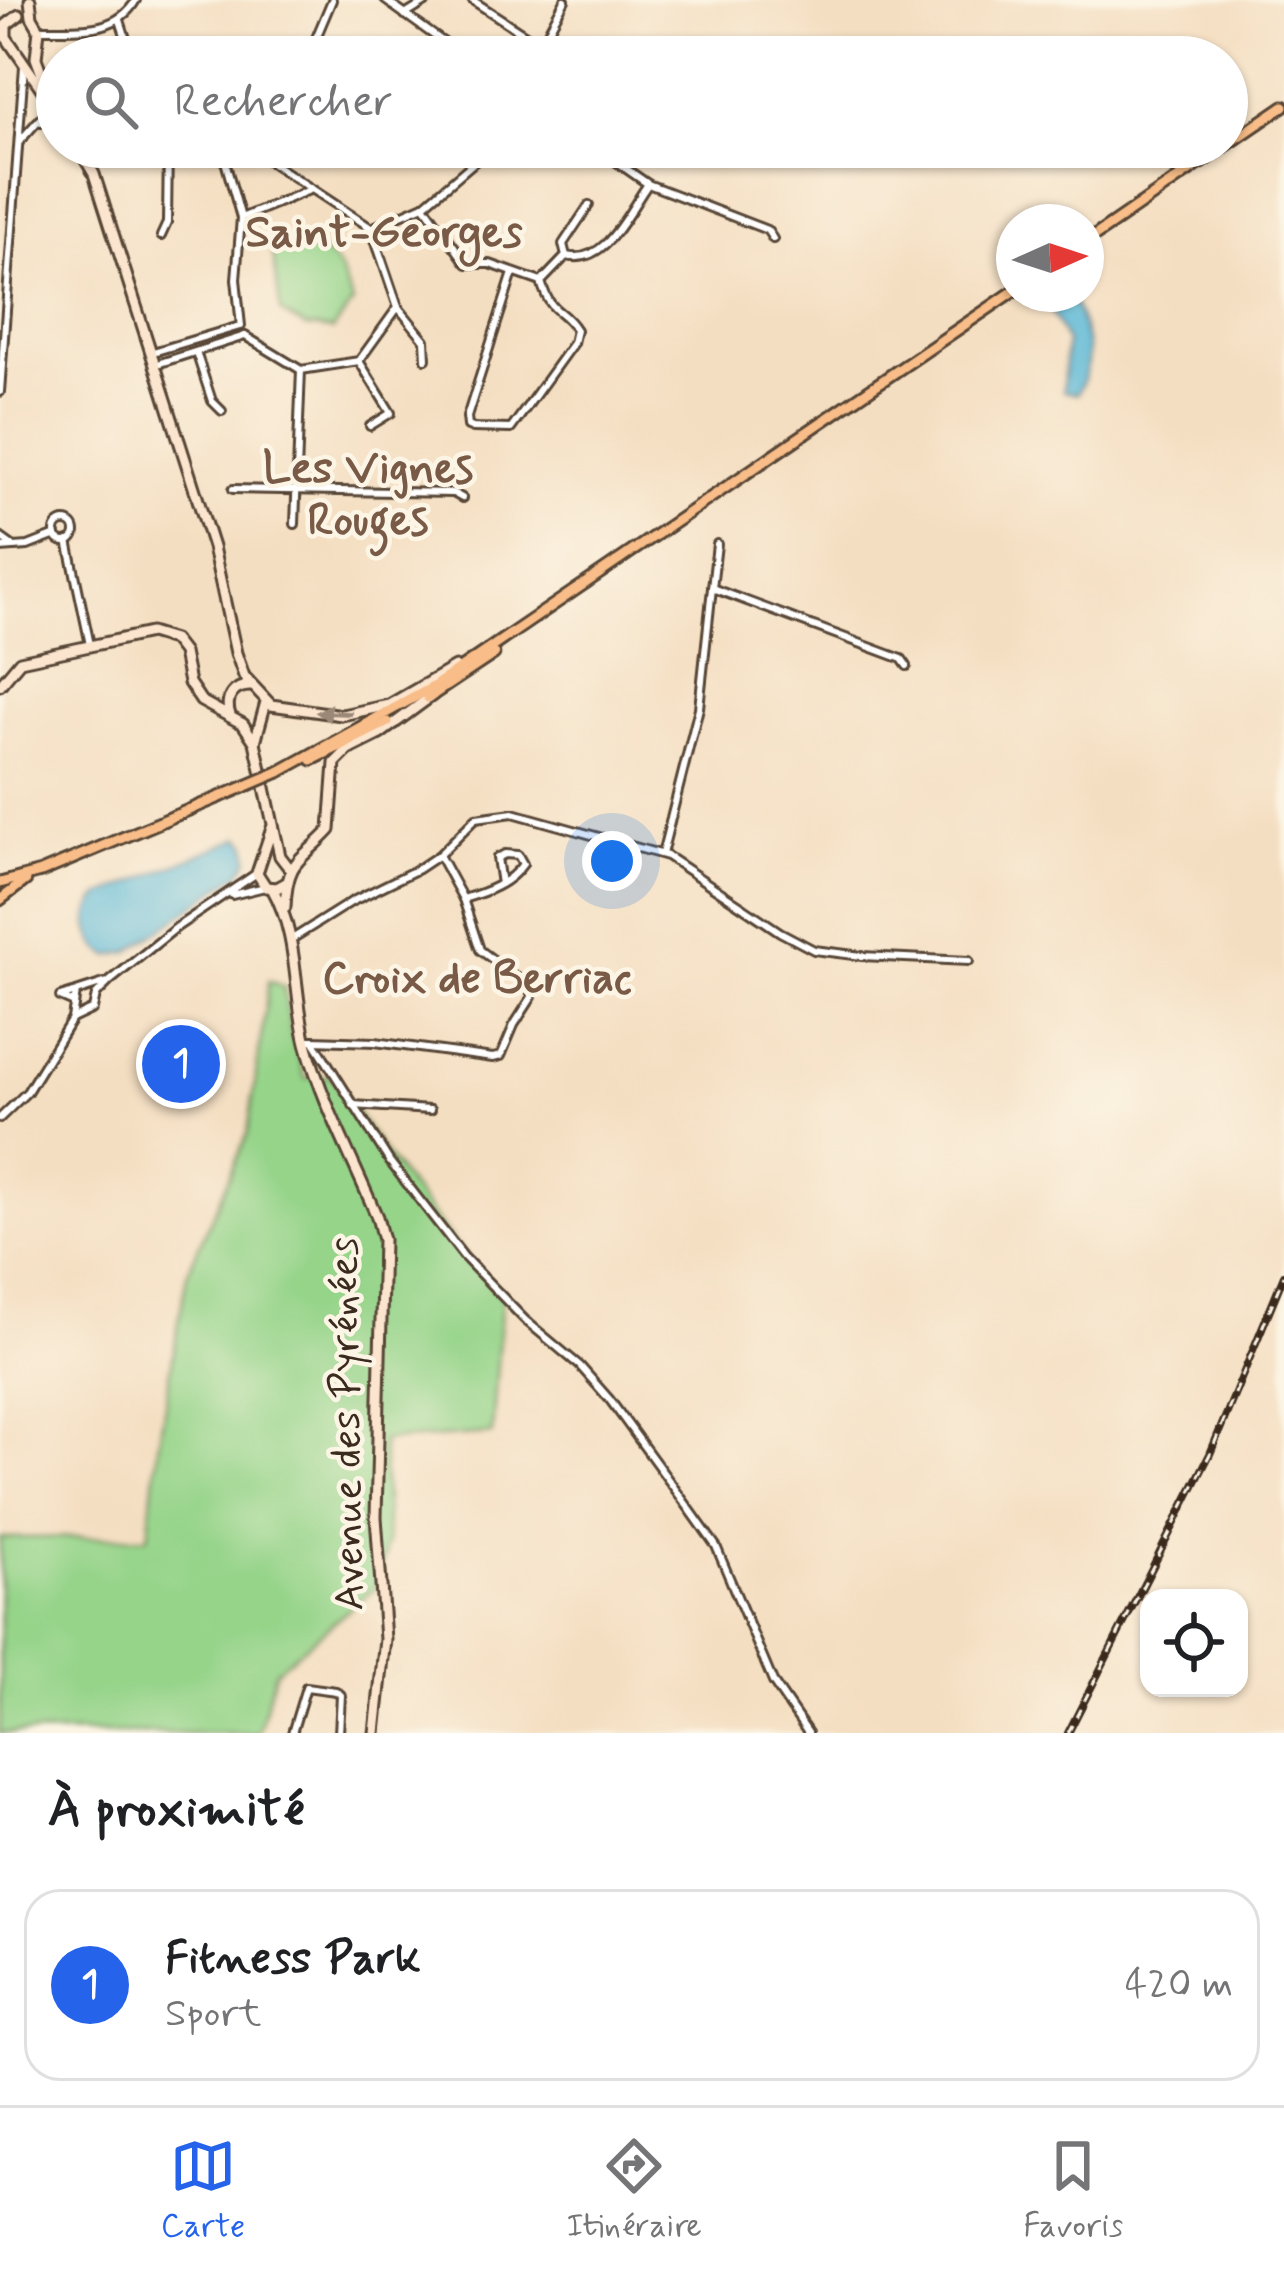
<!DOCTYPE html>
<html lang="fr">
<head>
<meta charset="utf-8">
<style>
	:root { --surface:#fff; --page:#f2f2f2; --text:#202124; --muted:#757577; --line:#e0e0e0; --accent:#2563eb }
	body { margin:0; font-family:Mynerve,sans-serif; background:var(--page); color:var(--text) }
	.controls { position:absolute; right:36px; bottom:36px; display:grid; overflow:hidden; border-radius:24px; box-shadow:0 3px 9px #0004 }
	.controls button { width:108px; height:108px; display:grid; place-items:center; padding:0; border:0; border-bottom:3px solid var(--line); background:var(--surface); color:var(--text); font:60px sans-serif }
	.compass { position:absolute; left:996px; top:204px; width:108px; height:108px; border-radius:50%; background:var(--surface); box-shadow:0 3px 9px #0004; rotate:87deg }
	.you { position:absolute; left:612px; top:861px; width:42px; height:42px; margin:-30px; border:9px solid #fff; border-radius:50%; background:#1a73e8; box-shadow:0 0 0 18px #1a73e833 }
	.badge { display:grid; place-items:center; width:78px; height:78px; border-radius:50%; background:var(--accent); color:#fff; font-size:39px; font-weight:700 }
	.pin { position:absolute; translate:-50% -50%; border:6px solid #fff; box-shadow:0 3px 12px #0006 }
	.list { margin:0; padding:0; list-style:none }
	h2 { display:flex; justify-content:space-between; align-items:center; height:156px; margin:0; padding:0 48px; font-size:51px }
	h2 small { font-size:39px; font-weight:400; color:var(--muted) }
	.list li { display:grid; grid-template-columns:78px 1fr auto; gap:36px; align-items:center; box-sizing:border-box; height:192px; margin:0 24px 24px; padding:0 24px; border:3px solid var(--line); border-radius:36px }
	.list b { display:block; font-size:45px; white-space:nowrap }
	.list p { margin:0; font-size:39px; white-space:nowrap; color:var(--muted) }
	.list em { font-size:39px; font-style:normal; color:var(--muted) }
	.icon { flex:none; width:66px; height:66px; fill:none; stroke:currentColor; stroke-width:2; stroke-linecap:round; stroke-linejoin:round }
	.map { position:relative; flex:none; width:1284px; height:1733px; overflow:hidden }
	.search { position:absolute; background:var(--surface); box-shadow:0 3px 9px #0004; left:36px; right:36px; top:36px; height:132px; display:flex; align-items:center; gap:30px; box-sizing:border-box; padding:0 42px; border-radius:66px; color:var(--muted); font-size:45px }
	.sheet { height:372px; background:var(--surface) }
	nav { display:flex; justify-content:space-around; align-items:center; box-sizing:border-box; height:168px; border-top:3px solid var(--line); background:var(--surface); font-size:33px; color:var(--muted) }
	nav a { display:grid; justify-items:center; gap:6px }
	nav .on { color:var(--accent) }
	.map>svg:first-child { display:block }
	.green { fill:#96d48a; stroke:#687f54; stroke-width:3 }
	.water { fill:#57b6d5; stroke:#49707a; stroke-width:3 }
	.lines { fill:none; stroke-linecap:round; stroke-linejoin:round }
	.minor-casing { stroke:#574536; stroke-width:12 }
	.secondary-casing { stroke:#574536; stroke-width:15 }
	.primary-casing { stroke:#574536; stroke-width:15 }
	.minor { stroke:#fff; stroke-width:6 }
	.secondary { stroke:#fce5cf; stroke-width:9 }
	.primary { stroke:#f8bd88; stroke-width:9 }
	.rail-casing { stroke:#3b2a1e; stroke-width:8 }
	.rail { stroke:#fcf5e5; stroke-width:3; stroke-dasharray:9; stroke-linecap:butt }
	.primary-bridge-casing { stroke:#574536; stroke-width:15; stroke-linecap:butt }
	.primary-bridge { stroke:#f8bd88; stroke-width:9 }
	.oneway { fill:#9c8876 }
	.labels { text-anchor:middle; dominant-baseline:central; stroke-width:9; stroke-linejoin:round; paint-order:stroke }
	.street-label { font-size:42px; fill:#3b2a1e; stroke:#fcf5e5 }
	.neighbourhood-label { font-size:45px; font-weight:bold; fill:#785a46; stroke:#fcf5e5 }
</style>
</head>
<body>
<div class="map">
<svg width="1284" height="1733" viewBox="0 0 1284 1733">
	<rect width="100%" height="100%" fill="#fcf5e5"/>
	<filter id="ink" filterUnits="userSpaceOnUse"><feTurbulence type="fractalNoise" baseFrequency=".00833" numOctaves="2"/><feDisplacementMap in="SourceGraphic" scale="24" xChannelSelector="R" yChannelSelector="G"/><feConvolveMatrix kernelMatrix="1 2 1 2 8 2 1 2 1" color-interpolation-filters="sRGB"/></filter>
	<filter id="wash" filterUnits="userSpaceOnUse"><feTurbulence type="fractalNoise" baseFrequency=".004" numOctaves="4" result="noise"/><feDisplacementMap in="SourceGraphic" scale="48" xChannelSelector="R" yChannelSelector="G"/><feGaussianBlur stdDeviation="2.7" result="paint"/><feColorMatrix in="noise" values="0 0 0 0 0 0 0 0 0 0 0 0 0 0 0 0 0 1.4 0 .05"/><feComposite in="paint" operator="in"/></filter>
	<g filter="url(#wash)">
		<rect width="100%" height="100%" fill="#f4dec1"/>
		<g class="green">
			<path d="M271,240L318,245L339,268L353,303L333,330L306,327L281,313Z"/>
			<path d="M269,981L284,987L291,1033L305,1078L331,1076C384,1154 437,1228 502,1296L492,1434L382,1441L387,1542L377,1586L275,1671L258,1733H0V1538L148,1537L158,1446L187,1274L248,1133Z"/>
		</g>
		<g class="water">
			<path d="M1069,295C1086,326 1096,362 1077,394L1063,391L1066,342L1050,307Z"/>
			<path d="M241,837L248,844L249,859L240,873L129,952L110,956C87,944 81,913 101,896Z"/>
		</g>
	</g>
	<g filter="url(#ink)">
		<g class="lines">
			<g class="minor-casing">
				<g id="minor">
					<path d="M385,0L464,57"/>
					<path d="M472,0L535,41L545,37L565,0"/>
					<path d="M405,15L429,0"/>
					<path d="M120,20L132,57"/>
					<path d="M39,29C75,28 116,35 136,0"/>
					<path d="M308,57L332,0"/>
					<path d="M41,122L57,120"/>
					<path d="M20,141L53,104"/>
					<path d="M221,147L241,218"/>
					<path d="M247,147L312,189"/>
					<path d="M595,147L648,184L767,230L773,239"/>
					<path d="M424,205L467,264H490L541,282"/>
					<path d="M161,236L167,223L168,147"/>
					<path d="M566,256L563,244L589,205"/>
					<path d="M513,273L467,417L468,426L473,428L511,429L573,343L576,330C561,306 552,317 541,282L566,256C606,266 627,213 648,184"/>
					<path d="M398,307L425,340L426,359"/>
					<path d="M241,326L236,279L241,218L312,189L371,228L424,205L492,147"/>
					<path d="M245,336L301,370L359,361L398,307L371,228"/>
					<path d="M153,352L240,326"/>
					<path d="M196,352L212,401L222,411"/>
					<path d="M359,361L391,413L370,426"/>
					<path d="M157,364L245,336"/>
					<path d="M0,392L24,66"/>
					<path d="M233,489L453,493L462,498"/>
					<circle cx="65" cy="532" r="10"/>
					<path d="M295,524L301,370"/>
					<path d="M0,537L14,547L0,548"/>
					<path d="M68,541L90,645"/>
					<path d="M14,547L28,546L56,535"/>
					<path d="M712,588L717,544"/>
					<path d="M662,854L699,708L712,588L902,659L907,666"/>
					<path d="M232,895L265,887"/>
					<path d="M463,899C486,892 509,884 523,864L518,855L505,854L497,858L501,884"/>
					<path d="M292,939L351,902L418,869L439,855L476,818L513,813L667,856L780,932L814,950L862,956L969,961"/>
					<path d="M73,993L60,997L74,1003"/>
					<path d="M72,1019L93,1009L96,995L110,981L177,927L257,873"/>
					<path d="M305,1040H313L390,1162L464,1257L525,1320L580,1366L610,1400L683,1500L716,1546L773,1682L808,1733"/>
					<path d="M313,1040L375,1042L493,1058L501,1056L514,1025L532,997L531,988L480,950L463,899L439,855"/>
					<path d="M353,1105L430,1110"/>
					<path d="M0,1118L27,1092L72,1019L76,992L104,983"/>
					<path d="M292,1733L306,1687L336,1691L341,1695L339,1733"/>
				</g>
			</g>
			<g class="secondary-casing">
				<g id="secondary">
					<path d="M30,0L32,17L39,29L36,58L49,93"/>
					<path d="M19,15L6,25V37L57,111"/>
					<path d="M78,147L94,174L213,547L236,653L244,676L271,705L342,715L389,705L455,667"/>
					<path d="M0,685L20,661L150,633L173,640L183,653L189,683L201,701L243,724L255,742L280,856L290,869"/>
					<path d="M230,715C224,698 234,685 252,686"/>
					<path d="M255,742L266,702"/>
					<path d="M272,828L257,873L266,887L277,888L286,883"/>
					<path d="M272,888C299,936 293,990 306,1043C322,1102 353,1160 377,1217L383,1240L376,1517L385,1639L375,1733"/>
					<path d="M285,907C287,857 301,862 330,830L335,763L348,750L380,734L433,695"/>
				</g>
			</g>
			<g class="primary-casing">
				<g id="primary">
					<path d="M1227,145L1284,106"/>
					<path d="M1086,242L1224,147"/>
					<path d="M428,698L494,654"/>
					<path d="M312,760L388,722"/>
					<path d="M279,772L433,687L1014,291"/>
					<path d="M0,883L41,872L246,786"/>
					<path d="M0,900L26,880"/>
				</g>
			</g>
			<use href="#minor" class="minor"/>
			<use href="#secondary" class="secondary"/>
			<use href="#primary" class="primary"/>
			<g class="rail-casing">
				<path id="rail" d="M1068,1733L1210,1454L1284,1275"/>
			</g>
			<use href="#rail" class="rail"/>
			<g class="primary-bridge-casing">
				<path id="primary-bridge" d="M246,786L279,772"/>
			</g>
			<use href="#primary-bridge" class="primary-bridge"/>
		</g>
		<defs><path id="oneway-solid" d="M-6-.8H1V-3.2L6.5 0L1 3.2V.8H-6Z" transform="scale(3)"/></defs>
		<use class="oneway" href="#oneway-solid" transform="translate(334 713) rotate(-178)"/>
	</g>
	<g class="labels">
		<g class="street-label">
			<text transform="translate(348 1424) rotate(-91)">Avenue des Pyrénées</text>
		</g>
		<g class="neighbourhood-label">
			<text x="384" y="233">Saint-Georges</text>
			<text x="368" y="469">Les Vignes<tspan x="368" dy="52">Rouges</tspan></text>
			<text x="477" y="979">Croix de Berriac</text>
		</g>
	</g>
</svg>
<div class="controls">
<button><svg class="icon" aria-label="locate" viewBox="0 0 24 24"><circle cx="12" cy="12" r="6"/><path d="M12 2v4M12 18v4M2 12h4M18 12h4"/></svg></button>
</div>
<svg class="compass" viewBox="-18 -18 36 36"><path d="M0-13l5 13h-10z" fill="#e53935"/><path d="M0 13l5-13h-10z" fill="#757577"/></svg>
<div class="you"></div>
<div class="pin badge" style="left:181px;top:1064px">1</div>
<div class="search"><svg class="icon" aria-label="search" viewBox="0 0 24 24"><circle cx="10" cy="10" r="6"/><path d="M15 15l6 6"/></svg>Rechercher</div>
</div>
<section class="sheet">
<h2>À proximité<small></small></h2>
<ul class="list">
<li><span class="badge">1</span><div><b>Fitness Park</b><p>Sport</p></div><em>420 m</em></li>
</ul>
</section>
<nav>
<a class="on"><svg class="icon" aria-label="map" viewBox="0 0 24 24"><path d="M3 6l6-2 6 2 6-2v14l-6 2-6-2-6 2zM9 4v14M15 6v14"/></svg>Carte</a>
<a><svg class="icon" aria-label="directions" viewBox="0 0 24 24"><path d="M12 3l9 9-9 9-9-9zM9 14v-3h6M13 9l2 2-2 2"/></svg>Itinéraire</a>
<a><svg class="icon" aria-label="saved" viewBox="0 0 24 24"><path d="M7 4h10v16l-5-4-5 4z"/></svg>Favoris</a>
</nav>
</body>
</html>
